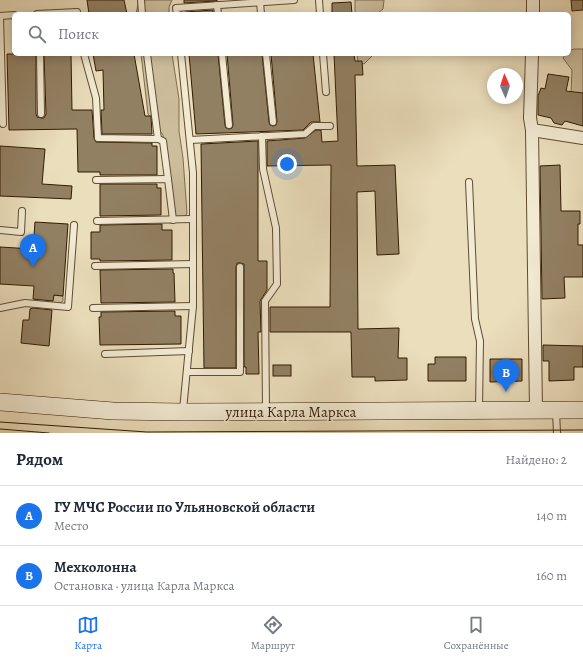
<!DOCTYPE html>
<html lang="ru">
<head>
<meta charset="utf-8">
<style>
	:root { --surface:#fff; --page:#f6f6f7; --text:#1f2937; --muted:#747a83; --line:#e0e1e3; --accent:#1a73e8 }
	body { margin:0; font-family:Alegreya,serif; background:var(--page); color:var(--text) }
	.compass { position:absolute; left:487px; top:68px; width:36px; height:36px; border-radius:50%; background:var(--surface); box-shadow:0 2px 10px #0003; rotate:357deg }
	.you { position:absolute; left:287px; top:164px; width:14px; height:14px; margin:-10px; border:3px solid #fff; border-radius:50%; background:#1a73e8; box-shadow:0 0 0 6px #1a73e833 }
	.badge { display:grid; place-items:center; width:26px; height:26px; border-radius:50%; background:var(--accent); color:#fff; font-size:13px; font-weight:700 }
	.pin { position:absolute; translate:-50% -33px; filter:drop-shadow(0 1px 2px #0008) }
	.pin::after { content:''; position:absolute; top:21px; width:14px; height:12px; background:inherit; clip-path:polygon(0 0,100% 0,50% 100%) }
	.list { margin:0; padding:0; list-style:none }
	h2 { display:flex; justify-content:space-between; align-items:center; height:52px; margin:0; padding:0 16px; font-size:17px }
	h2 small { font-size:13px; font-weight:400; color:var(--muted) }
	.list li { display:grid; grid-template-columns:26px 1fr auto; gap:12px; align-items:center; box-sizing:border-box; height:60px; padding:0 16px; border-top:1px solid var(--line) }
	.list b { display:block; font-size:15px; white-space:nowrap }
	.list p { margin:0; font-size:13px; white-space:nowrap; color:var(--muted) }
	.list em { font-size:13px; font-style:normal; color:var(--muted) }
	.icon { flex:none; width:22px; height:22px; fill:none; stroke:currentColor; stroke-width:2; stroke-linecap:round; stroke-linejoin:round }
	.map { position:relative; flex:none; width:583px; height:433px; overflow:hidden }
	.search { position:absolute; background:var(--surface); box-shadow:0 2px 10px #0003; left:12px; right:12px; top:12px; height:44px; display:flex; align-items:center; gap:10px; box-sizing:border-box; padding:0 14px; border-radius:6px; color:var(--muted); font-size:15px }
	.sheet { height:172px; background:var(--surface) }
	nav { display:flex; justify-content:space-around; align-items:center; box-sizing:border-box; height:56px; border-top:1px solid var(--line); background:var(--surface); font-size:11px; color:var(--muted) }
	nav a { display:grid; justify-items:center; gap:2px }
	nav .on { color:var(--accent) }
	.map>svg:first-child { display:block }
	.green { fill:#ccbd9c; stroke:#7f6c4f }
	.building { fill:#928063; stroke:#321b02 }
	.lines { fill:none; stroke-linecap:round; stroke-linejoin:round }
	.service-casing { stroke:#604c30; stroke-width:8 }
	.minor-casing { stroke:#604c30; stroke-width:14 }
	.secondary-casing { stroke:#321b02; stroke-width:18 }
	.service { stroke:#f2ead3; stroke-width:6 }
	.minor { stroke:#f2ead3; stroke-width:12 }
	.secondary { stroke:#f2ead3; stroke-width:17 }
	.tram { stroke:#321b02; stroke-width:1 }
	.labels { text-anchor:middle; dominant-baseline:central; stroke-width:3; stroke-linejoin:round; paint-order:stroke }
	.street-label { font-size:15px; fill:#321b02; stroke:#f2ead3 }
</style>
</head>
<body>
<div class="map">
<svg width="583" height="433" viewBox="0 0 583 433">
	<rect width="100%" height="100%" fill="#ebdebc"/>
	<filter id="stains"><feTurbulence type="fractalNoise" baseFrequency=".005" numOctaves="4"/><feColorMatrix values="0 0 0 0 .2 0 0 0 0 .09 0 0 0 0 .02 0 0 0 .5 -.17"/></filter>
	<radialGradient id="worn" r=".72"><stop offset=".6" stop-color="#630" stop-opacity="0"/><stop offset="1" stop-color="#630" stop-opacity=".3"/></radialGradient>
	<g class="green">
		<path d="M139,0H172L169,7V14H136Z"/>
		<path d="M355,0H384L383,9L377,14H355Z"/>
		<path d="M574,49H583V102L571,94L572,70L563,58L566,54H569V51Z"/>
		<path d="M141,54H172L179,99V131L183,158L187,213L183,222L176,218L173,208L163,135L148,114Z"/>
		<path d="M357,54H374L364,64L358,62Z"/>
		<path d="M34,294L63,296V301L60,303L35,301Z"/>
	</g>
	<g class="building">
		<path d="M87,0H124L127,14H89Z"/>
		<path d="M184,0H217V1L184,3Z"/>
		<path d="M571,0H583V10L572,11Z"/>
		<path d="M351,2L352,14H332V3Z"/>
		<path d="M213,10V14H185V12Z"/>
		<path d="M7,54H36V114L37,117L41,118H44L46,114L44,54H71L72,110H92L94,138L96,142L152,143V146H157V175H100V172H78L77,129L9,130Z"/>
		<path d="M93,54H134L145,116H151L152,134H102L101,110H104L103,70L96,71Z"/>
		<path d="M189,54H218L225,125L226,128L229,129L232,128L233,125L227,54H262L269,122L270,125L273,126L276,125L277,122L271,54H313L320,122H311L303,130L196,134Z"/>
		<path d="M334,54H354L355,61H362L363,75H355L357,166L395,165L399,254L377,255L375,191L357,192L358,329L399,328L398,358H407V380L375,381V377H352L351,332H270V307H330L331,165L267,166V141L305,138L316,130H321L322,142L338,141Z"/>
		<path d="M548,74L569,77L566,91L583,93V126L565,121L562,125L554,123L551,118L538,115V96L541,88L545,89Z"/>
		<path d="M258,141V261H267V290L260,301L261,332H258L259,374H246V367H244V264L240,263H237L236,267V368H204L201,144Z"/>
		<path d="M0,146L45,149L42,184L72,186L71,199L0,196Z"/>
		<path d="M560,165L561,211H580V224H578V245H583V277H564L565,298L542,299L540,166Z"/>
		<path d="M100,184H157V188H161V215L100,216Z"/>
		<path d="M35,222L68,224L63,296L54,295L53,301L33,299L34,286L0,284V247L33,249Z"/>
		<path d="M162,224V230H172V260L100,261V259H91V232H100V225Z"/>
		<path d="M173,269V273H174L175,302L101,303L100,270Z"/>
		<path d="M33,308L52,310L49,346L21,343L23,320H29L30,309Z"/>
		<path d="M175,311V316H181V344L100,345L99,317H101V312Z"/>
		<path d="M543,345L583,346V367H574V380L549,381V361H543Z"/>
		<path d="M435,357H466V381H428V364H435Z"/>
		<path d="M490,359H522V381L490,382Z"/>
		<rect x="273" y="365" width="18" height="11"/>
	</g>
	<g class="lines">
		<g class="service-casing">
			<g id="service">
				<path d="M141,0L142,14"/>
				<path d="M319,0L320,14"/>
				<path d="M260,2L261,14"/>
				<path d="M217,5L218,14"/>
				<path d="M37,14L77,12V14"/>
				<path d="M177,14L176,8L294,0"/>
				<path d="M0,16L14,15"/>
				<path d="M0,17L3,124"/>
				<path d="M40,54L41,114"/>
				<path d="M84,54L96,98L98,138L158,139L147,54"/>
				<path d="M181,54L193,173V306L183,410"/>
				<path d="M222,54L229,125"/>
				<path d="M266,54L273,122"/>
				<path d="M323,54L326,92"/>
				<path d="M262,136L263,169L276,228L277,284L265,301L266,410"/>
				<path d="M158,139L163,141L168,179"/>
				<path d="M190,140L305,134L314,126H330"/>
				<path d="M96,180L168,179L173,220"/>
				<path d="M469,182L475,319L480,341L479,409"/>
				<path d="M97,221L193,219"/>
				<path d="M0,230L21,232L22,211"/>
				<path d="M95,266L193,264"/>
				<path d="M0,308L25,303L68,307L74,225"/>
				<path d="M93,308L193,306"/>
				<path d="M105,354L189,351"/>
				<path d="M187,372H240V267"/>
				<path d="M556,412L557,433"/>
			</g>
		</g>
		<g class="minor-casing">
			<g id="minor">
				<path d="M533,14V0"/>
				<path d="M532,54L530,118L532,130L583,138"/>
				<path d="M532,130L536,410"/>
			</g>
		</g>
		<g class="secondary-casing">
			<path id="secondary" d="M0,402L113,411L183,412L583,410"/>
		</g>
		<use href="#service" class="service"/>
		<use href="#minor" class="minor"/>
		<use href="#secondary" class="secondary"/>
		<g class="tram">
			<path d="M0,422L147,432L583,430"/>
			<path d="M0,429L49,433"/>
		</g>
	</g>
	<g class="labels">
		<g class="street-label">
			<text x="291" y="412">улица Карла Маркса</text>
		</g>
	</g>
	<rect width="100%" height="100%" filter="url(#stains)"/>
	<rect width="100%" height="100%" fill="url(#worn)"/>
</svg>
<svg class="compass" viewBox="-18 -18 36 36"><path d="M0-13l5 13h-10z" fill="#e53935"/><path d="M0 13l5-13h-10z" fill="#747a83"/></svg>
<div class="you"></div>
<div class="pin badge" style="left:33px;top:267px">A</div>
<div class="pin badge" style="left:506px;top:392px">B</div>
<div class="search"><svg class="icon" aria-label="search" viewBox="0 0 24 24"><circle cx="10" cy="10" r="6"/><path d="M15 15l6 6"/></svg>Поиск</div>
</div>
<section class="sheet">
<h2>Рядом<small>Найдено: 2</small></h2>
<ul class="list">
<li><span class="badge">A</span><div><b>ГУ МЧС России по Ульяновской области</b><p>Место</p></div><em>140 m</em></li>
<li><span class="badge">B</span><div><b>Мехколонна</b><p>Остановка · улица Карла Маркса</p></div><em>160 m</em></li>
</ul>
</section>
<nav>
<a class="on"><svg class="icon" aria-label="map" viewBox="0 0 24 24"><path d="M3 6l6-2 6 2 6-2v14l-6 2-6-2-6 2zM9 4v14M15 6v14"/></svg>Карта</a>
<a><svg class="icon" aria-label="directions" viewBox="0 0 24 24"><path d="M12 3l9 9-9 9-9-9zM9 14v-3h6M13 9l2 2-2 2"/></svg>Маршрут</a>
<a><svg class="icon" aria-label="saved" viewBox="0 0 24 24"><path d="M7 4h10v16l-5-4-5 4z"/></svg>Сохранённые</a>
</nav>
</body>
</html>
